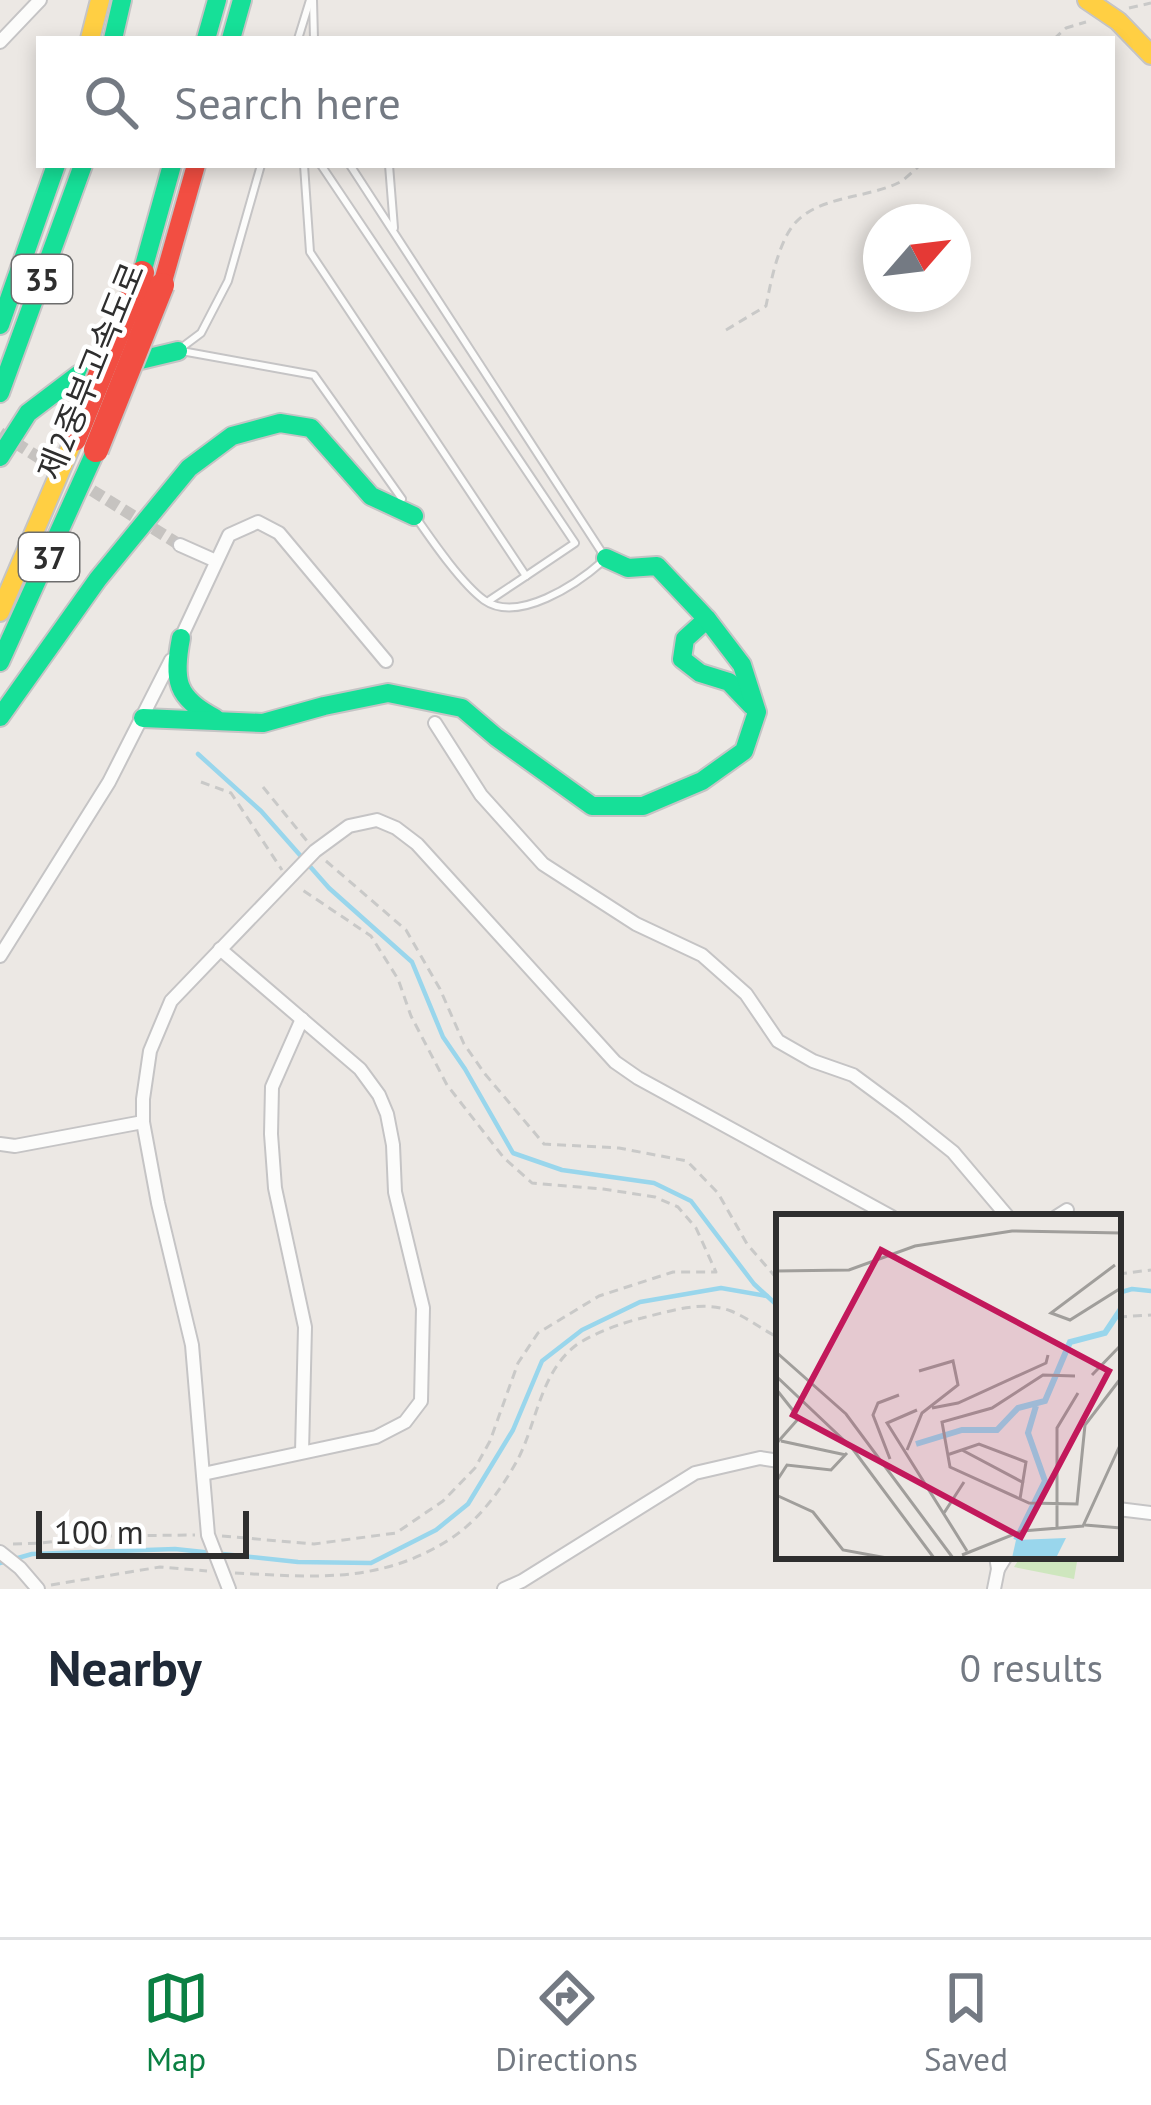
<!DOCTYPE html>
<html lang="en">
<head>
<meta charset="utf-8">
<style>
	:root { --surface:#fff; --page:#f2f2f3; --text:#1f2937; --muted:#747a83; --line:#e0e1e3; --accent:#0b8043 }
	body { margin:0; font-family:"PT Sans","Noto Sans KR",sans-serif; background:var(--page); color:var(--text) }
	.compass { position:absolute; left:863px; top:204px; width:108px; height:108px; border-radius:50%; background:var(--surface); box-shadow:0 6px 18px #0003; rotate:62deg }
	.scale { position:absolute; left:36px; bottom:30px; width:213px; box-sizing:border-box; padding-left:12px; border:6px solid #2e2e2e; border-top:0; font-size:33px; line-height:42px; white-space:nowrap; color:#2e2e2e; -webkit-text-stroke:9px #fff; paint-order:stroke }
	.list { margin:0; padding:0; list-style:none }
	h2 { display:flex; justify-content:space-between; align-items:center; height:156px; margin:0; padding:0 48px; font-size:51px }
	h2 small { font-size:39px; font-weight:400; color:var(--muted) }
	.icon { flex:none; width:66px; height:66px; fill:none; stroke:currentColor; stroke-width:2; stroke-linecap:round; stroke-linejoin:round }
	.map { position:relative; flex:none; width:1151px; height:1589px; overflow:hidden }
	.search { position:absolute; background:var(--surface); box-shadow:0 6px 18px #0003; left:36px; right:36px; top:36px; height:132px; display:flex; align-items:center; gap:30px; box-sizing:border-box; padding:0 42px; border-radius:0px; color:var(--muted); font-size:45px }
	.sheet { height:348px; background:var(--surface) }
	nav { display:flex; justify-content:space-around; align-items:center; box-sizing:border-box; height:168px; border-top:3px solid var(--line); background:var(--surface); font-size:33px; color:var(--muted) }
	nav a { display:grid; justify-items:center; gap:6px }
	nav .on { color:var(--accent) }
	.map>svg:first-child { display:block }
	.green { fill:#cee6be }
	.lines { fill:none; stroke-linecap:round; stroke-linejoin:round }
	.stream { stroke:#99d6ec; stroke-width:4.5 }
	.street-tunnel { stroke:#c6c3c0; stroke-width:12; stroke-dasharray:12 6; stroke-linecap:butt }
	.lane-casing { stroke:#c5c4c5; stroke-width:10 }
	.street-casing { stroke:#c5c4c5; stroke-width:16 }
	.fast-casing { stroke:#c5c4c5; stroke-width:22 }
	.slow-casing { stroke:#c5c4c5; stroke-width:22 }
	.jam-casing { stroke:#c5c4c5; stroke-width:22 }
	.path { stroke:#c9c9c8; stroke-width:3; stroke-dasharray:9 6; stroke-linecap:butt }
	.lane { stroke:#fcfcfb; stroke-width:6 }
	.street { stroke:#fcfcfb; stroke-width:12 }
	.fast { stroke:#16e098; stroke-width:18 }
	.slow { stroke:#ffcf43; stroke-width:18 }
	.jam { stroke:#f24e42; stroke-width:18 }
	.jam-bridge-casing { stroke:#c6c5c4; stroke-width:28; stroke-linecap:butt }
	.jam-bridge { stroke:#f24e42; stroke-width:24 }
	.labels { text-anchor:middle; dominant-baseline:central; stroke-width:9; stroke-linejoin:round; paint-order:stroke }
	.shield { fill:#fff; stroke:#6d6d6d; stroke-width:3 }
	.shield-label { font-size:30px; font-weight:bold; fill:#2e2e2e }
	.street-label { font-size:33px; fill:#2e2e2e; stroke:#fff }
	.inset-river { fill:none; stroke:#99d6ec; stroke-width:6 }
	.inset-road { fill:none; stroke:#a09e9b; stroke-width:3 }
	.view { fill:#c2185b; fill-opacity:0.15; stroke:#c2185b; stroke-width:6 }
	.inset-edge { fill:none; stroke:#2e2e2e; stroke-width:6 }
</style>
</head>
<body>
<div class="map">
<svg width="1151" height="1589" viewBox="0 0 1151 1589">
	<rect width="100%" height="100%" fill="#ece8e4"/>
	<path class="green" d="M1021,1556H1078L1074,1579L1014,1567Z"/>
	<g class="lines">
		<g class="stream">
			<path d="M198,754L261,811L329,888L412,962L443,1037L465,1069L513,1153L562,1170L654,1183L691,1201L754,1284L779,1307"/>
			<path d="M1118,1293L1132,1289L1151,1291"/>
			<path d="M0,1563L32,1554L175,1549L298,1562L371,1563L436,1530L468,1504L513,1430L542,1361L582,1330L640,1302L721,1288L767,1296"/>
		</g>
		<g class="street-tunnel">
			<path d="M0,433L60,471"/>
			<path d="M77,481L180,545"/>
		</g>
		<g class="lane-casing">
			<g id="lane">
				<path d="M313,0L314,39"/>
				<path d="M298,39L310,0"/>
				<path d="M304,165L310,252L526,576L490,600"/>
				<path d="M321,165L575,543L526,576"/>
				<path d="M350,165L601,551"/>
				<path d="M389,165L394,228"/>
				<path d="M181,348L201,333L228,281L261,165"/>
				<path d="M187,352L314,375L402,499"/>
				<path d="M417,519C433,542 462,584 484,600C518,624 577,584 603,561"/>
			</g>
		</g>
		<g class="street-casing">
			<g id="street">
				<path d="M0,42L40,0"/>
				<path d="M180,545L216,561"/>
				<path d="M179,642L229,535L258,522L279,533L386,661"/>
				<path d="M435,723L481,795L543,864L636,924L702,955L746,994L778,1041L813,1061L853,1075L903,1112L953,1152L1008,1217"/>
				<path d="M0,956L109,782L171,660"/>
				<path d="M302,1019L272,1087L271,1134L275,1188L305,1327L302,1452"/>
				<path d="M0,1144L15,1146L143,1122"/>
				<path d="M1056,1217L1067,1210"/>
				<path d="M203,1474L376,1437L405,1422L421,1401L423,1308L395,1192L393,1145L387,1114L379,1095L360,1069L220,949"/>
				<path d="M1118,1509L1151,1513"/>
				<path d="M0,1552L20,1568L38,1589"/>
				<path d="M996,1556L998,1569L1006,1556"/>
				<path d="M229,1589L208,1535L192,1345L158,1203L143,1122V1099L150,1051L171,1001L315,851L349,826L377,820L396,828L417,844L615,1062L638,1078L892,1217"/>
				<path d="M504,1589L522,1581L695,1473L760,1458L779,1461"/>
				<path d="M994,1589L998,1569"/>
			</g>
		</g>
		<g class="fast-casing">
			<g id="fast">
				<path d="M113,39L122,0"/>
				<path d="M206,39L217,0"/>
				<path d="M231,39L242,0"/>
				<path d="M142,273L172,165"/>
				<path d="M0,325L56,165"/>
				<path d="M0,393L83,165"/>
				<path d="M0,457L28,413L78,375L178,351"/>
				<path d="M707,619L685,639L682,659L700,673L729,682L752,706"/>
				<path d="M181,638C173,680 176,698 215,718"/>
				<path d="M0,662L96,450"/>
				<path d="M0,717L98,579L189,468L232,436L280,423L311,428L371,496L414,516"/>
				<path d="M143,718L263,723L324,706L388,693L462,708L496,737L592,806H643L702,781L744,751L757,712L742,665L707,619L657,566L628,568L606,558"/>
			</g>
		</g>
		<g class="slow-casing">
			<g id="slow">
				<path d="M1087,0L1118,21L1151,55"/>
				<path d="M90,39L100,0"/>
				<path d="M0,612L74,439"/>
			</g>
		</g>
		<g class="jam-casing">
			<path id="jam" d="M162,285L196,165"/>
		</g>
		<g class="path">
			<path d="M1129,8L1151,3"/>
			<path d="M1054,39L1066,28L1086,22"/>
			<path d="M726,330L766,306C771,281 776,255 788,233C809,195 863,200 898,183C906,179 913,171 920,165"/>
			<path d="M201,782L231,793L282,870"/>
			<path d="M263,787L307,841"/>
			<path d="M326,861L406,930L440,989L464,1044L485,1074L544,1144L619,1148L687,1161L718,1193L747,1244L779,1281"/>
			<path d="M1118,1274L1151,1270"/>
			<path d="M1118,1317L1151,1315"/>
			<path d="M222,1536L314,1544L396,1533L443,1501L475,1468L490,1441L518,1363L538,1333L599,1296L673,1272H716L696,1228L678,1207L655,1197L603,1189L532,1183L504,1158L447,1085L411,1016L398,979L371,936L301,889"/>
			<path d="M13,1544L41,1543L106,1536L195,1535"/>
			<path d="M235,1573C312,1577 378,1584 447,1541C478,1522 501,1490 518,1459C537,1422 540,1374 575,1346C589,1335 624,1322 642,1318C671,1311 702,1300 731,1311C748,1318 763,1330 779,1338"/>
			<path d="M51,1585L160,1567L207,1571"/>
		</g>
		<use href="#lane" class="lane"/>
		<use href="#street" class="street"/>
		<use href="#fast" class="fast"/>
		<use href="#slow" class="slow"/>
		<use href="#jam" class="jam"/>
		<g class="jam-bridge-casing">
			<g id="jam-bridge">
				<path d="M74,439L142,273"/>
				<path d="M96,450L162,285"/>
			</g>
		</g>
		<use href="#jam-bridge" class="jam-bridge"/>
	</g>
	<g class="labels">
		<g class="shield">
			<rect x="12" y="255" width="60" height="48" rx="9"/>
			<rect x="19" y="533" width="60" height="48" rx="9"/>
		</g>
		<g class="shield-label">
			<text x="42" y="279">35</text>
			<text x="49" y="557">37</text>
		</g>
		<g class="street-label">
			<text transform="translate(90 371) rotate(-68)">제2중부고속도로</text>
		</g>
	</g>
	<g transform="translate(776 1214)">
		<rect width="345" height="345" fill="#ece8e4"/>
		<path d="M290,324L280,344H236L240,326Z" fill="#99d6ec"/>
		<path class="inset-river" d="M140,230L186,216H221L242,194L269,187L294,128L329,119L345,95M240,326L269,267L252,219L260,192"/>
		<path class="inset-road" d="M339,51L275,99L294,106L345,74M0,57L73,56L139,32L236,17L345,19M0,138L70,200L177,344M316,161L345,131M0,162L76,234L158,344M299,162L267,161L216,194L166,208L174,253L253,289L301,290L309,211L345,164M0,175L23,204L0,230M156,194L182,189L270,149L272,141M141,196L111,209L191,337M5,227L70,241M131,236L146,199L182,171L177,147L143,157M186,236L248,269M171,241L203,230L250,248L244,285M114,245L97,201L102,189L123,181M0,268L11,251L55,256L71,239M0,281L37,298L67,336L111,344M168,299L188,268M309,311L345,314M281,316V214L302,179M186,341L246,317L307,312L345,229"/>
		<path class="view" d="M105,36L333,157L245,323L17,201Z"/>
		<rect width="345" height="345" class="inset-edge"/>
	</g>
</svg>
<svg class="compass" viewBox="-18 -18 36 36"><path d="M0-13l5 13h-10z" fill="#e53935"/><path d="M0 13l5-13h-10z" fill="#747a83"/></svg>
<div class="scale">100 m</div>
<div class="search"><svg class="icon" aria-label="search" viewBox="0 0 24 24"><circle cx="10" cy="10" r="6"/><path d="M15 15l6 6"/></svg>Search here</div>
</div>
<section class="sheet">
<h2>Nearby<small>0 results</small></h2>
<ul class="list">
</ul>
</section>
<nav>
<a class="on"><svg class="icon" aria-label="map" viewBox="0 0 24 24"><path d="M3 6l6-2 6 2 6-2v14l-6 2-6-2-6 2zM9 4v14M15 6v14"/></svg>Map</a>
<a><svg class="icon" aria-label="directions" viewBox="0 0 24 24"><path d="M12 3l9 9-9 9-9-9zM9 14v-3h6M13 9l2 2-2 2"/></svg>Directions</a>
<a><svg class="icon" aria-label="saved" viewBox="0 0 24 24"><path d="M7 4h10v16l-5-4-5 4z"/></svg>Saved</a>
</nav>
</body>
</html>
